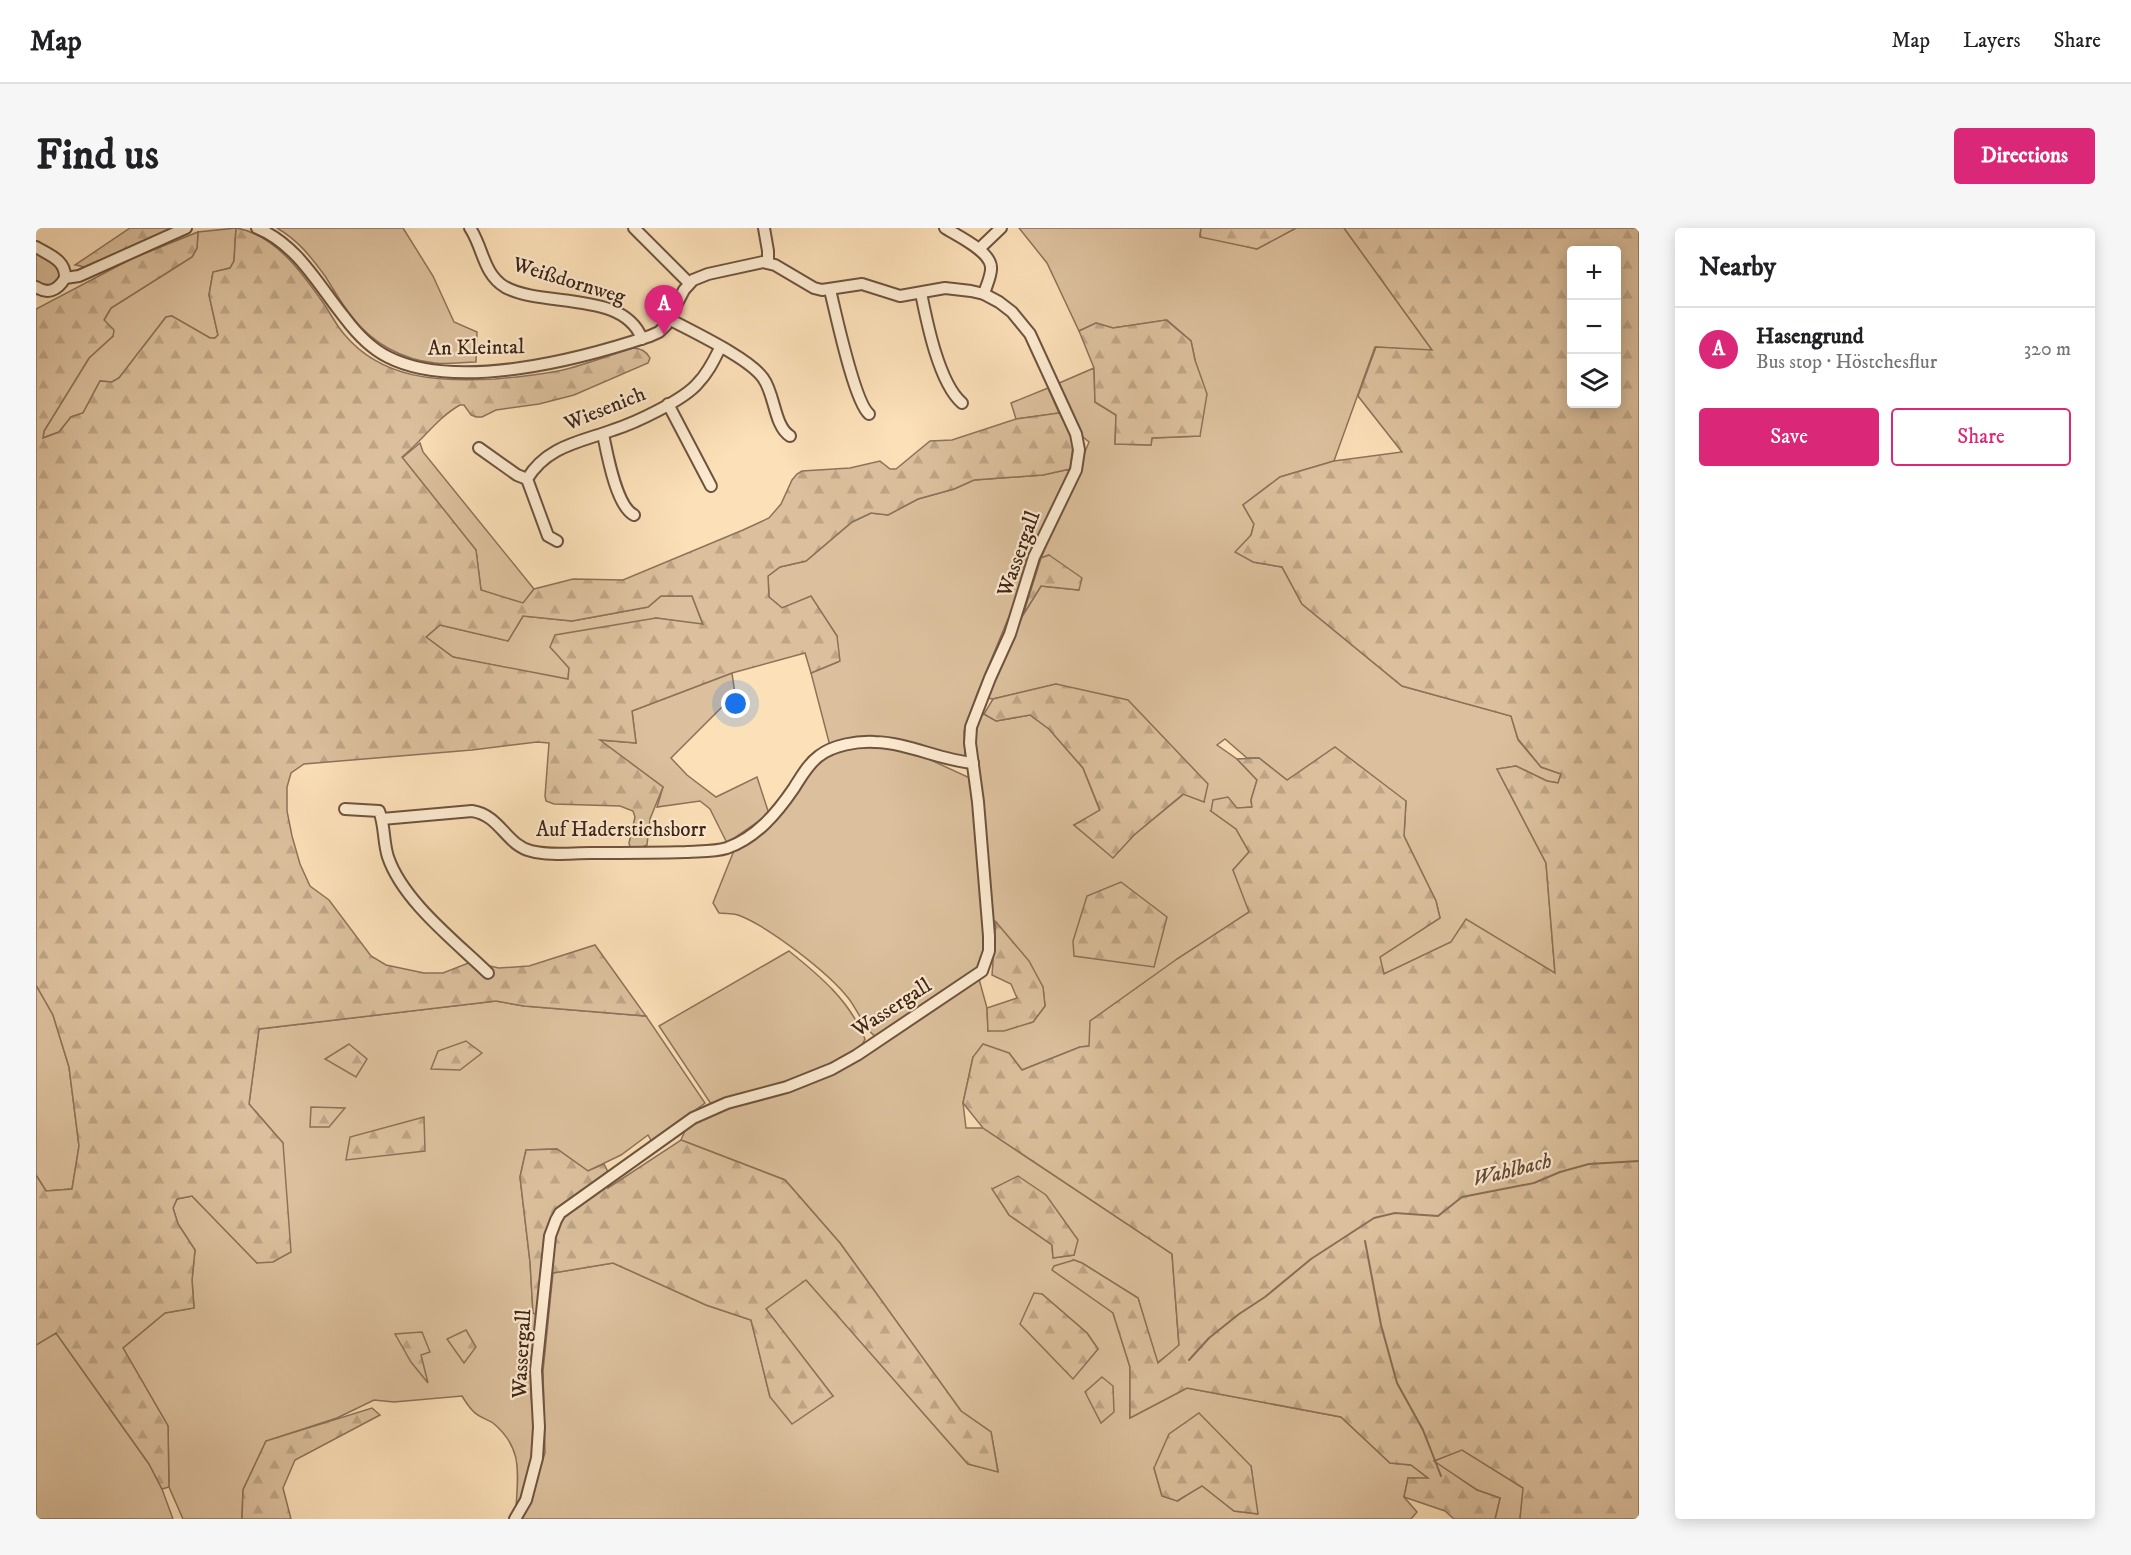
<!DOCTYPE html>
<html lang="en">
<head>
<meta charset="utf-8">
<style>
	:root { --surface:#fff; --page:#f6f6f6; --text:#202124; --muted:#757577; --line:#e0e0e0; --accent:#db2777 }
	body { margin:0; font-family:"IM FELL DW Pica",serif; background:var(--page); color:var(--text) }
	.controls { position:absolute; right:18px; top:18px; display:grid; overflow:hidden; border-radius:6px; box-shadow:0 3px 15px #0003 }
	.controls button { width:54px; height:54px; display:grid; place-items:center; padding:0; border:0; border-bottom:2px solid var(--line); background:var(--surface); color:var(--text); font:30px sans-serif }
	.you { position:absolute; left:700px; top:476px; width:21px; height:21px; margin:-15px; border:4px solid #fff; border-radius:50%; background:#1a73e8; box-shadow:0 0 0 9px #1a73e833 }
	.badge { display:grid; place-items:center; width:39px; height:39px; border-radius:50%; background:var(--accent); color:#fff; font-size:20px; font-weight:700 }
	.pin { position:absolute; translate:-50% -50px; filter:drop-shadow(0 2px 3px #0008) }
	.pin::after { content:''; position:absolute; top:32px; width:21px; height:18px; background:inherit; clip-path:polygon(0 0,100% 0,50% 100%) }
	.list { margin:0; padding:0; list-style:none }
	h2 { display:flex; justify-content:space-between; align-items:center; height:78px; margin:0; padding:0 24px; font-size:26px }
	h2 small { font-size:20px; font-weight:400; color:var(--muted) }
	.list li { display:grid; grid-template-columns:39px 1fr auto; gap:18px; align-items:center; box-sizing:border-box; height:84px; padding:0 24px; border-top:2px solid var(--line) }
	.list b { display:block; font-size:22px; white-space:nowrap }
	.list p { margin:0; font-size:20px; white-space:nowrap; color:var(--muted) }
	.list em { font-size:20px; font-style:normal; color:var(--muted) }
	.actions { display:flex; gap:12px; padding:18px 24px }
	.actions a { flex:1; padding:14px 0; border:2px solid var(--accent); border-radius:6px; text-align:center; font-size:21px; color:var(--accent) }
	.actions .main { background:var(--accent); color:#fff }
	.icon { flex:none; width:33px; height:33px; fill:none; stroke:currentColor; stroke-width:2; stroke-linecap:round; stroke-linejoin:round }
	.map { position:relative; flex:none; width:1603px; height:1291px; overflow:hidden; border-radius:6px }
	header { display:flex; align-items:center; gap:36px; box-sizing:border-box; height:84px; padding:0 30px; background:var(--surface); border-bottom:2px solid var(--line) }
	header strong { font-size:28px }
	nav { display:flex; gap:33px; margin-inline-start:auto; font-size:21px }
	.intro { display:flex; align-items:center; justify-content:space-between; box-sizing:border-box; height:144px; padding:0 36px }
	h1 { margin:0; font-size:42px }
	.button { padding:15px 27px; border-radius:6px; background:var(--accent); color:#fff; font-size:21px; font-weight:700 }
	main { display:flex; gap:36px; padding:0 36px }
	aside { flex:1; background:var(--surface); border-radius:6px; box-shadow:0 3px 15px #0003 }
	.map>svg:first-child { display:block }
	.grass { fill:#dcc09d; stroke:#8d725a; stroke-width:1.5; fill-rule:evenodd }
	.forest { fill:url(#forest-firs); stroke:#8d725a; stroke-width:1.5; fill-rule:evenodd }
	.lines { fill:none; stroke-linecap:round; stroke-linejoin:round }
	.stream { stroke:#896e57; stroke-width:2 }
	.minor-casing { stroke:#6e533f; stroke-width:14 }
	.minor { stroke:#fdebd1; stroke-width:10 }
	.labels { text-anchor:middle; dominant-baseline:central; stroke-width:4.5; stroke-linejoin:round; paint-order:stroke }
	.street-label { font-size:21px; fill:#3e2417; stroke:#fdebd1 }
	.water-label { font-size:22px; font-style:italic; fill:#644937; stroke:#fdebd1 }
</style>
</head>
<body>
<header>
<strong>Map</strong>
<nav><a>Map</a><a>Layers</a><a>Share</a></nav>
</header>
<div class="intro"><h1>Find us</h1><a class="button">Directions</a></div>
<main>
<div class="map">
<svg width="1603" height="1291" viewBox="0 0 1603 1291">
	<defs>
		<pattern id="forest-firs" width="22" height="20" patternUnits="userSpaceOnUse" patternTransform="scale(1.5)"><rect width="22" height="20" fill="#dcc09d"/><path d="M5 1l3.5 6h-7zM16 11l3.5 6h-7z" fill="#bea586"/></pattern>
	</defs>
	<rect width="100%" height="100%" fill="#fce0b8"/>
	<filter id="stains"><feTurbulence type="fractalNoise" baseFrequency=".00333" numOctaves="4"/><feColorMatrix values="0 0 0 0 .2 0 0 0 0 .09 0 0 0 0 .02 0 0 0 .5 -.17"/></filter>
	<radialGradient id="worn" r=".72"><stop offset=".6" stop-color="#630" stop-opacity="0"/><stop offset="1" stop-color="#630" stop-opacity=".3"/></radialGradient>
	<g class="grass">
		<path d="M200,0L198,33L194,40L177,44L173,67L182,107L179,110H174L136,88L130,89L83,150L76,154L64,153L47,185L35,189L23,204L7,210L8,203L53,130L77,108L68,92L75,80L156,29L161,20L162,4Z"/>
		<path d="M241,0H367L397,48L418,94L441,104L440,134C427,134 412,137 399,135C367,132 336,115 317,90C306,77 298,62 289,48C275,29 262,12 241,0Z"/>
		<path d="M983,0H1165L1164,8L1221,21L1260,0H1308L1397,123L1339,119L1298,233L1244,249L1207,277L1218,296L1215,307L1217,334L1246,339L1266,376L1366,458L1475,488L1482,512L1505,539L1525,546L1522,555L1511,553L1480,538L1461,541L1510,635L1519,745L1415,714L1348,746L1343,729L1404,690L1400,673L1368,608L1370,573L1251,552L1223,530H1211L1189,511L1181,517L1201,531L1221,552L1215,572L1216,579L1175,583L1200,601L1213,624L1197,642L1214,684L1141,731L1053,818L1044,819L986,842L973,825L937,829L927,875L930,900H947L1136,1026L1143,1118L1121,1135L1102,1070L1046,1035L1038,1032L1077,1085L1094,1139V1190L1151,1160L1305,1189L1354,1235L1375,1237L1393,1251L1372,1250L1368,1269L1381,1284L1375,1291H483L491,1280L509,1225L507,1143L517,1045L577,1035L670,1077L715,1092L734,1169L797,1168L729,1080L770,1051L932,1236L962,1243L955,1204L925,1183L804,1015L749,952L645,912L651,898L695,878L789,849L943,751L951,780L952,803L997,794L1009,778L1007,759L960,694L956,692L938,515L943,489L948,486L960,493L994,487L1013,501L1047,540L1064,583L1038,597L1077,629L1098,607L1148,566L1169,574L1020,456L957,471L950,470L987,387L1005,358L1042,362L1013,327L1005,330L1053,214L1047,209L1021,156L1058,140L1059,174L1080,187L1079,216L1115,217L1116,210L1164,208L1159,132L1155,113L1131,92L1077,100L1060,95L1043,103L1011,35ZM957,961L1035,1005L1041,1012L1038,1027L1017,1030L1016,1017L973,987ZM1006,1066L1051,1105L1062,1121L1037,1150L985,1096ZM1215,1238L1221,1286L1198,1283L1166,1257L1142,1273L1126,1268L1118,1240Z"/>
		<path d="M0,25L22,39L25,48L14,59L7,58L0,53Z"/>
		<path d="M1012,160L1023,185L980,191L975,175Z"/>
		<path d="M384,215L387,224L498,361L487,376L445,362L440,322L366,230Z"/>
		<path d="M1034,241L990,333L979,374L941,466L928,503L929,530L875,517L794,518L775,445L802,434L801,408L775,369L746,380L733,369L732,348L744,339L770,333L816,294L835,285L852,287L882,271L918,261L938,252L1007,247Z"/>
		<path d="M625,368H656L667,397L620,390L515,419L533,440L532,452L417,429L390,409L404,397L472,413L487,388L536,393L612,379Z"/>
		<path d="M696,445L699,466L635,530L651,547L680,569L721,549L733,586L691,615L674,581L664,573L621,579L627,559L563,512L600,515L596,483Z"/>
		<path d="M838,516L886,528L936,551L949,727L942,744L877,787L839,808C831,804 820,780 813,771C793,745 732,698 702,687C696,685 689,686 683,685L677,675L699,620L732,600L748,583L770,548L783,532L801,523Z"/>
		<path d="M753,723C784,748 814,773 829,811C819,842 706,867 675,876L623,798Z"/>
		<path d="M0,757L17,787L33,839L43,918L36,961L10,963L0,947Z"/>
		<path d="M460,773L488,778L610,788L669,875L616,914L612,907L585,927L552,943L521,921L490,922L484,949L494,1034L497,1084L503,1088L495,1169L500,1205L496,1244L485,1277L480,1280C482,1244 487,1220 457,1195C451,1191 442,1189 437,1183C433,1179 429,1173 426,1168L358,1174L338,1172L301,1190L230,1213L207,1262L206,1291H147L133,1259L132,1198L87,1120L129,1085L158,1080L156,1052L159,1022L142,996L137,980L141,971L156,968L221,1035L247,915L213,876L223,801Z"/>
		<path d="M20,1105L113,1236L126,1261L137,1291H0V1117Z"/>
		<path d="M1427,1221L1488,1260L1484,1291H1459L1464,1270L1441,1262L1397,1233Z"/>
	</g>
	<g class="forest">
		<path d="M94,0H136L53,40L39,37Z"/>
		<path d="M200,0C239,6 267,46 288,76C295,86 300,97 308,106C346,152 404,154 459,151C482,149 505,147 527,142C551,136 574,127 597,120C606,121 610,123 614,130L612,135L538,167L503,176L460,182L446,189H440L435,187L428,177H424C402,189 386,213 366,229L440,322L445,362L487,375L498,361L537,351L587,352L707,302L733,290L745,276L756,252L761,246L766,243L814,240L844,233L854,241H860L894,213L916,212L980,191L1023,185L1038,211L1034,241L1007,247L938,252L918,261L882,271L852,287L835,285L816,294L770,333L744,339L732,348L733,369L746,380L775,368L801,408L804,433L775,445L769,425L696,445L596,483L600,515L564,512L627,559L614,591L611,617L604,620L594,619L593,615L599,589L597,583L584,578L518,576L510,573L509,568L513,515L501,514L436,522L268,536L255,545L251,559V583L256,608L264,636L274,658L293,672L335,728L350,737L388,745H407L435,734L463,740L493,738L559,717L610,788L488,778L460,773L223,801L213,876L247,915L255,1024L237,1034L221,1035L156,968L141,971L137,980L142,996L159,1022L156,1052L158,1080L129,1085L87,1120L132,1198L133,1259L126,1261L113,1236L20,1105L0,1117V947L10,963L36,961L43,918L33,839L17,787L0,757V81L95,31L162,4L161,20L156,29L75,80L68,92L78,102L77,108L53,130L8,203L7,210L23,204L35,189L47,185L64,153L76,154L83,150L130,89L136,88L174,110H179L182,107L173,67L177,44L194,40L198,33ZM625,368H656L667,396L620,390L519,407L514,419L533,440L532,451L417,429L390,409L404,397L472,413L487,388L536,393L612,379Z"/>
		<path d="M1165,0H1260L1221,21L1164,9Z"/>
		<path d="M1308,0H1603V1291H1484L1487,1260L1426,1222L1398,1233L1441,1262L1464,1270L1459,1291H1418L1409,1283L1368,1269L1372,1250H1392L1375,1237L1354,1235L1305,1189L1151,1160L1094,1190V1139L1077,1085L1016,1042L1018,1038L1038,1032L1046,1035L1102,1070L1122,1135L1143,1117L1136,1026L947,900L927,875L937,829L947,816L973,825L986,842L1044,819L1053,818L1054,793L1141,731L1213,684L1197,642L1213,624L1200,601L1175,583L1177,572L1192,569L1201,580L1216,579L1215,572L1221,552L1201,531L1223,530L1251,552L1299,519L1370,573L1368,608L1400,673L1404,690L1344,729L1348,746L1415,714L1430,691L1519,745L1510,635L1461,541L1480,538L1511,553L1522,555L1525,546L1505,539L1482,511L1475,488L1366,458L1266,376L1246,339L1217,334L1199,324L1215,307L1218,296L1207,277L1244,249L1298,233L1366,224L1322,168L1340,119L1396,122ZM1580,22V176H1536V22Z"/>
		<path d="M1130,92L1155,113L1159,132L1171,166L1164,208L1116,210L1115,217L1079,216L1080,187L1059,174L1058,140L1043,103L1060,95L1077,100Z"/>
		<path d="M1013,327L1046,350L1043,362L1005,358L987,387L1005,330Z"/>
		<path d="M1020,456L1092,472L1172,556L1168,574L1147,566L1098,607L1077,630L1038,597L1064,582L1047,540L1013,501L994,487L960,493L948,486L957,471Z"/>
		<path d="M1085,654L1131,689L1118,739L1038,728L1037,713L1051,668Z"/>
		<path d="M960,694L993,733L1007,759L1009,778L997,794L968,803H952L951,780L981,770L975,756L956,747Z"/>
		<path d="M430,813L446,825L424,842L395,841L402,823Z"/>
		<path d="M313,816L331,831L320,849L289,831Z"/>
		<path d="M275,879L309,880L293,899H274Z"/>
		<path d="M388,889L389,923L310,932L314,909Z"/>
		<path d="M645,912L749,952L804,1015L925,1183L955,1204L962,1244L932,1236L770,1052L730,1081L797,1168L756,1196L734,1169L715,1092L670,1077L577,1035L517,1045L508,1041L503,1088L497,1085L494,1034L484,949L490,922L521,921L552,943L568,936L573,946L572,960Z"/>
		<path d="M982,948L1010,967L1042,1012L1038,1027L1017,1030L1016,1017L973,987L956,961Z"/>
		<path d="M998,1065L1006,1066L1051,1105L1062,1121L1037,1151L984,1096Z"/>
		<path d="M430,1102L440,1119L428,1135L411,1111Z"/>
		<path d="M386,1104L394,1124L385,1127L392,1155L375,1134L359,1106Z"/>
		<path d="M1066,1149L1077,1158L1078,1184L1065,1195L1049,1164Z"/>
		<path d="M336,1180L344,1187L259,1232L247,1260L255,1291H206L207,1262L230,1213Z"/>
		<path d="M1163,1185L1215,1238L1222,1286L1198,1283L1166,1258L1141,1273L1126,1268L1118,1240L1133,1206Z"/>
	</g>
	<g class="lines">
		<g class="stream">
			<path d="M1329,1013L1345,1097L1361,1155L1387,1202L1405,1248"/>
			<path d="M1153,1132L1173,1110L1203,1086L1229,1069L1275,1031L1338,990L1359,985L1402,988L1426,969L1498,955L1524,944L1553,936L1603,933"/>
		</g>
		<g class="minor-casing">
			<g id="minor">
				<path d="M221,0C262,17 282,57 309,90C321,106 334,120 352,129C421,164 545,131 614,108L623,104L630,97L648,62L657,52L672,46L727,34L739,37L778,60L786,62L826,56L864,68L909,60L935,63L948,66L963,74L976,84L994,106L1040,206L1043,222L1040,242L998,329L974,406L954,450L935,499L934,515L942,574L953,708V723L946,743L821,827L796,841L751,859L691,875L657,890L524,985L520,992L514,1008L500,1142L503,1199L501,1230L490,1272L479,1291"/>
				<path d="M434,0C447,19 447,46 469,59C507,80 588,62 606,111"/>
				<path d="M598,0L653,55"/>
				<path d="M728,0L732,23V35"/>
				<path d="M909,0C922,8 954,23 955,39C956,47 950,58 948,66"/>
				<path d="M0,19C13,27 30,32 29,50"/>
				<path d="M943,21L965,0"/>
				<path d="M29,50L43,48L150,0"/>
				<path d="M0,59C12,67 22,62 29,50"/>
				<path d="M794,62C800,86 818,173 833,186"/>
				<path d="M885,65C891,95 903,155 926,175"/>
				<path d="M633,91C657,104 713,130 727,150C739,166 738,198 754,208"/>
				<path d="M632,176L675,258"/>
				<path d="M567,206C571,225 580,278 598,287"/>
				<path d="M443,220L481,247L491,251"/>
				<path d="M521,313L512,308L491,251C511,218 544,214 577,202C599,195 648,172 662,155C672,145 678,132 684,120"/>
				<path d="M309,581L343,583C349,597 347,614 352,629C367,673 419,713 452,745"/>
				<path d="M346,591L436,583C464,587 470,617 495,623C513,628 535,625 554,625C586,625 618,625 650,624C663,623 678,624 691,620C720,610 741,585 758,560C765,549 772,536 783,528C797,517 821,513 839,514C873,515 903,532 937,535"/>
			</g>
		</g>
		<use href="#minor" class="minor"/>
	</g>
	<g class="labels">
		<g class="street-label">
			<text transform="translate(533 53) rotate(17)">Weißdornweg</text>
			<text transform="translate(440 120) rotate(-1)">An Kleintal</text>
			<text transform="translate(569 181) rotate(-22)">Wiesenich</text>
			<text transform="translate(983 326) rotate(-70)">Wassergall</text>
			<text x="585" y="602">Auf Haderstichsborr</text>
			<text transform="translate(856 780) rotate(-33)">Wassergall</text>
			<text transform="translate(486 1126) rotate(-87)">Wassergall</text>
		</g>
		<g class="water-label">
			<text transform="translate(1476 942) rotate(-14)">Wahlbach</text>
		</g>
	</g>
	<rect width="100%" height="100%" filter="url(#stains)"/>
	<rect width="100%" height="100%" fill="url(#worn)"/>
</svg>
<div class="controls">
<button>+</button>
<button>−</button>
<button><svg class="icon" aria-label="layers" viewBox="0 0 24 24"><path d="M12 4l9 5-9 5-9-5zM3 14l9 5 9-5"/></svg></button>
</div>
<div class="you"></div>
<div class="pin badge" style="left:628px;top:107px">A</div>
</div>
<aside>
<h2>Nearby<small></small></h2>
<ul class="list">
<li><span class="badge">A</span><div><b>Hasengrund</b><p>Bus stop · Höstchesflur</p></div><em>320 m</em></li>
</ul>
<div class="actions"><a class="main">Save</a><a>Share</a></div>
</aside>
</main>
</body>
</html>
